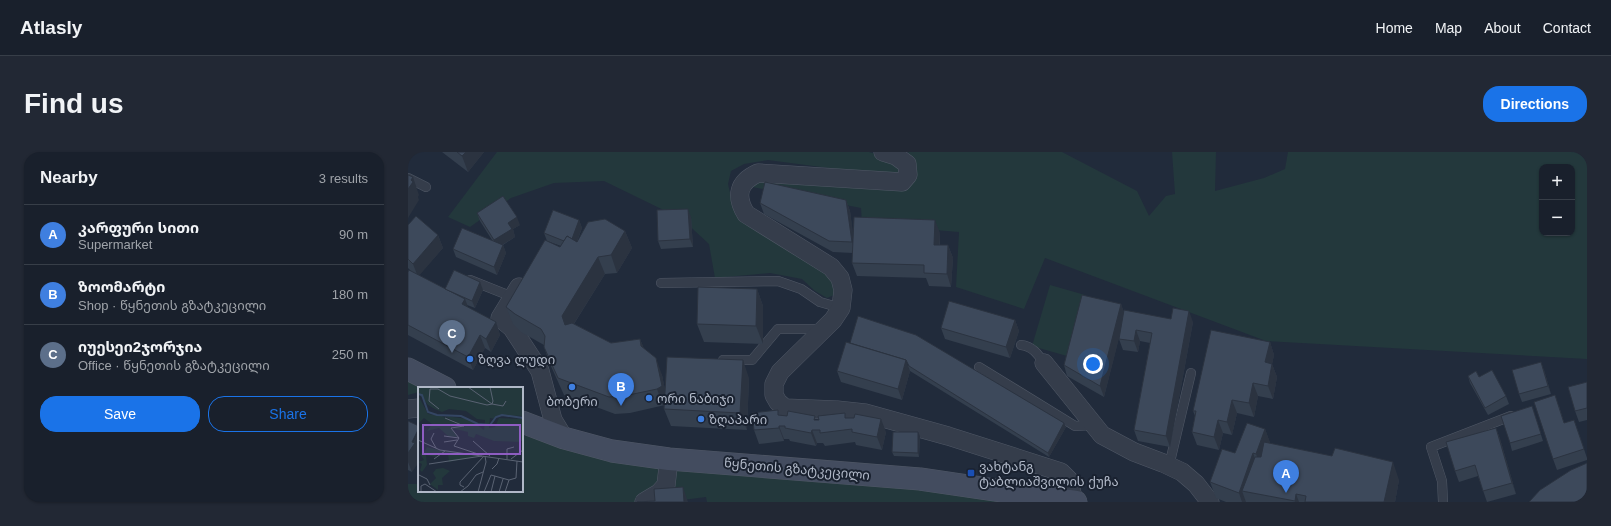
<!DOCTYPE html>
<html lang="en">
<head>
<meta charset="utf-8">
<style>
	:root { --surface:#19202c; --page:#222834; --text:#f1f3f6; --muted:#9fa3a9; --line:#373e48; --accent:#1a73e8 }
	body { margin:0; font-family:Arial,"Noto Sans Georgian",sans-serif; background:var(--page); color:var(--text) }
	.controls { position:absolute; right:12px; top:12px; display:grid; overflow:hidden; border-radius:8px; box-shadow:0 1px 3px #0004 }
	.controls button { width:36px; height:36px; display:grid; place-items:center; padding:0; border:0; border-bottom:1px solid var(--line); background:var(--surface); color:var(--text); font:20px sans-serif }
	.you { position:absolute; left:685px; top:212px; width:14px; height:14px; margin:-10px; border:3px solid #fff; border-radius:50%; background:#1a73e8; box-shadow:0 0 0 6px #1a73e833 }
	.badge { display:grid; place-items:center; width:26px; height:26px; border-radius:50%; background:var(--accent); color:#fff; font-size:13px; font-weight:700 }
	.pin { position:absolute; translate:-50% -33px; filter:drop-shadow(0 1px 2px #0008) }
	.pin::after { content:''; position:absolute; top:21px; width:14px; height:12px; background:inherit; clip-path:polygon(0 0,100% 0,50% 100%) }
	.list { margin:0; padding:0; list-style:none }
	h2 { display:flex; justify-content:space-between; align-items:center; height:52px; margin:0; padding:0 16px; font-size:17px }
	h2 small { font-size:13px; font-weight:400; color:var(--muted) }
	.list li { display:grid; grid-template-columns:26px 1fr auto; gap:12px; align-items:center; box-sizing:border-box; height:60px; padding:0 16px; border-top:1px solid var(--line) }
	.list b { display:block; font-size:15px; white-space:nowrap }
	.list p { margin:0; font-size:13px; white-space:nowrap; color:var(--muted) }
	.list em { font-size:13px; font-style:normal; color:var(--muted) }
	.actions { display:flex; gap:8px; padding:12px 16px }
	.actions a { flex:1; padding:9px 0; border:1px solid var(--accent); border-radius:16px; text-align:center; font-size:14px; color:var(--accent) }
	.actions .main { background:var(--accent); color:#fff }
	.map { position:relative; flex:none; width:1179px; height:350px; overflow:hidden; border-radius:16px }
	header { display:flex; align-items:center; gap:24px; box-sizing:border-box; height:56px; padding:0 20px; background:var(--surface); border-bottom:1px solid var(--line) }
	header strong { font-size:19px }
	nav { display:flex; gap:22px; margin-inline-start:auto; font-size:14px }
	.intro { display:flex; align-items:center; justify-content:space-between; box-sizing:border-box; height:96px; padding:0 24px }
	h1 { margin:0; font-size:28px }
	.button { padding:10px 18px; border-radius:16px; background:var(--accent); color:#fff; font-size:14px; font-weight:700 }
	main { display:flex; gap:24px; padding:0 24px }
	aside { flex:1; background:var(--surface); border-radius:16px; box-shadow:0 1px 3px #0004 }
	.map>svg:first-child { display:block }
	.green { fill:#23383c; fill-rule:evenodd }
	.lines { fill:none; stroke-linecap:round; stroke-linejoin:round }
	.lane-casing { stroke:#505866; stroke-width:10 }
	.street-casing { stroke:#505866; stroke-width:19 }
	.secondary-casing { stroke:#505866; stroke-width:23 }
	.lane { stroke:#353d4b; stroke-width:9 }
	.street { stroke:#353d4b; stroke-width:18 }
	.secondary { stroke:#434c5f; stroke-width:22 }
	.wall { fill:#343f4e }
	.shaded-wall { fill:#2b3340 }
	.building { fill:#3d495b; stroke:#2b3340 }
	.shop-dot { fill:#3f7fe0; stroke:#1a2230; stroke-width:1.5 }
	.transit-dot { fill:#1a4fb4; stroke:#1a2230; stroke-width:1.5 }
	.labels { text-anchor:middle; dominant-baseline:central; stroke-width:4; stroke-linejoin:round; paint-order:stroke }
	.poi-label { font-size:13px; fill:#b0b8c7; stroke:#1a2230; text-anchor:start }
	.street-label { font-size:13px; fill:#b0b8c7; stroke:#1a2230 }
	.inset-river { fill:none; stroke:#344663; stroke-width:2 }
	.inset-road { fill:none; stroke:#5a6373; stroke-width:1 }
	.view { fill:#8e5dc2; fill-opacity:0.15; stroke:#8e5dc2; stroke-width:2 }
	.inset-edge { fill:none; stroke:#b0b8c7; stroke-width:2 }
</style>
</head>
<body>
<header>
<strong>Atlasly</strong>
<nav><a>Home</a><a>Map</a><a>About</a><a>Contact</a></nav>
</header>
<div class="intro"><h1>Find us</h1><a class="button">Directions</a></div>
<main>
<aside>
<h2>Nearby<small>3 results</small></h2>
<ul class="list">
<li><span class="badge" style="background:#3f7fe0">A</span><div><b>კარფური სითი</b><p>Supermarket</p></div><em>90 m</em></li>
<li><span class="badge" style="background:#3f7fe0">B</span><div><b>ზოომარტი</b><p>Shop · წყნეთის გზატკეცილი</p></div><em>180 m</em></li>
<li><span class="badge" style="background:#5c6f8a">C</span><div><b>იუესეი2ჯორჯია</b><p>Office · წყნეთის გზატკეცილი</p></div><em>250 m</em></li>
</ul>
<div class="actions"><a class="main">Save</a><a>Share</a></div>
</aside>
<div class="map">
<svg width="1179" height="350" viewBox="0 0 1179 350">
	<rect width="100%" height="100%" fill="#212b3b"/>
	<g class="green">
		<path d="M89,0H461L492,9V22L481,24L360,8L336,12L323,19L320,32L324,49L422,121L427,137L426,143L419,146L407,139L394,127L362,121L307,126L301,92L274,67L196,29L146,31L103,46L62,75L40,65Z"/>
		<path d="M500,0H654L729,39L741,64L758,44L767,42L764,0H808L807,39L856,26L877,17L880,0H1179V207L858,189L637,106L616,157L548,135L551,80L454,72L453,56L344,35L349,24L503,27L509,19L508,14ZM1134,15H1164V81H1134Z"/>
		<path d="M642,133L677,143L659,204L624,194Z"/>
		<path d="M0,228L21,236H11V240L0,243Z"/>
		<path d="M114,283L192,304L533,338L621,350H299L298,345L259,350H0V332H11V339H114Z"/>
	</g>
	<g class="lines">
		<g class="lane-casing">
			<g id="lane">
				<path d="M0,26L18,35"/>
				<path d="M62,128L105,145"/>
				<path d="M253,131L370,129L393,137L412,150L433,156"/>
				<path d="M613,193C624,194 630,202 636,211"/>
				<path d="M315,208H344L370,177H414"/>
				<path d="M571,215L667,274L685,273"/>
				<path d="M761,314L783,221"/>
				<path d="M1035,350L1034,329L1023,295L1103,264"/>
			</g>
		</g>
		<g class="street-casing">
			<g id="street">
				<path d="M475,0L488,4L499,12L500,23L494,30L350,21C330,30 327,44 338,62L423,115L432,126L435,138L433,156L425,168L372,220L366,232V243L370,250L377,256L429,258L457,261L540,284L653,320L661,328L666,350"/>
				<path d="M111,135L92,166L104,176L132,219L145,268L156,286"/>
				<path d="M636,211L694,283L726,300L755,311L774,320L788,332L802,350"/>
				<path d="M0,257L11,256"/>
				<path d="M236,350L251,341L258,333L261,307"/>
			</g>
		</g>
		<g class="secondary-casing">
			<g id="secondary">
				<path d="M0,217L37,236"/>
				<path d="M114,270L156,286L204,299L261,307L512,327L668,350"/>
			</g>
		</g>
		<use href="#lane" class="lane"/>
		<use href="#street" class="street"/>
		<use href="#secondary" class="secondary"/>
	</g>
	<g class="wall">
		<path d="M34,0H76L60,20Z"/>
		<path d="M438,48L442,59L445,84L532,81V93H540L545,106L543,135L521,134L518,126L449,124L444,111L445,101L425,100L356,62L352,51Z"/>
		<path d="M69,61L112,73L105,77L107,85L95,93L98,101L89,123L48,105L45,97L84,88L72,69Z"/>
		<path d="M283,65L285,95L253,97L250,89Z"/>
		<path d="M171,68L174,76L169,90L217,79L224,96L209,121L197,122L166,172L203,191L232,187L236,197L254,223L257,238L341,226L339,278L263,274L256,257L257,253L222,261L207,262L156,243L142,212L136,195V193L113,180L105,172L98,155L153,94L139,89L136,81Z"/>
		<path d="M0,73L30,83L35,96L11,123L37,137L75,138L67,156L59,153V155L88,170L92,183L83,200L77,196L65,218L0,183V120L3,119L0,116Z"/>
		<path d="M349,137L355,154V192L296,190L289,172Z"/>
		<path d="M713,152L716,161L785,170L762,295L730,289L726,278L742,191L732,189L730,200L715,198L711,187L712,181L696,245L659,224L656,213Z"/>
		<path d="M607,168L611,179L602,206L537,187L533,176Z"/>
		<path d="M862,190L866,203L864,212L869,225L865,247L850,244L846,265L829,261L824,283L815,281L811,298L789,293L784,280L787,264L785,259Z"/>
		<path d="M442,191L658,275L641,305L502,219L494,248L433,230L429,219Z"/>
		<path d="M1136,218L1143,242L1114,250L1111,242Z"/>
		<path d="M1060,224L1071,225L1098,244L1101,252L1080,263L1062,231Z"/>
		<path d="M1179,230V268L1171,270L1167,259Z"/>
		<path d="M1124,254L1135,289L1104,299L1102,291Z"/>
		<path d="M1151,254L1156,271L1170,279L1179,306V308L1149,318L1145,307Z"/>
		<path d="M370,258L372,263L408,268L438,266L478,280L474,298L448,293L447,290L417,294L415,291H409L408,294L382,289L381,287H376V289L351,292L346,278Z"/>
		<path d="M0,269L4,320L0,318Z"/>
		<path d="M1088,276L1092,287L1108,342L1079,350L1070,324L1051,330L1047,319Z"/>
		<path d="M857,277L862,291L991,328L987,350H818L808,346L802,330L827,301Z"/>
		<path d="M512,284L511,305L486,304L484,300Z"/>
	</g>
	<g class="shaded-wall">
		<path d="M58,0H76L60,20L54,4Z"/>
		<path d="M5,25L11,43L10,45L11,48L0,66V37L3,28Z"/>
		<path d="M438,48L442,59L448,101L444,90Z"/>
		<path d="M280,57L283,65L285,95L282,87Z"/>
		<path d="M109,65L112,73L105,77L107,85L89,96L86,88L100,71Z"/>
		<path d="M171,68L174,76L165,99L162,91Z"/>
		<path d="M527,68L532,81L531,106L526,93Z"/>
		<path d="M217,79L224,96L209,121L203,103Z"/>
		<path d="M30,83L35,96L10,125L5,112Z"/>
		<path d="M95,93L98,101L89,123L86,115Z"/>
		<path d="M540,93L545,106L543,135L539,122Z"/>
		<path d="M190,105L197,122L160,181L163,190L154,164Z"/>
		<path d="M72,130L75,138L67,156L64,149Z"/>
		<path d="M349,137L355,154V192L348,174Z"/>
		<path d="M57,147L62,160L54,152Z"/>
		<path d="M713,152L717,163L696,245L692,234Z"/>
		<path d="M781,159L785,170L762,295L758,284Z"/>
		<path d="M607,168L611,179L602,206L598,195Z"/>
		<path d="M88,170L92,183L83,200L78,187Z"/>
		<path d="M728,178L732,189L730,200L726,189Z"/>
		<path d="M72,183L77,196L65,218L60,205Z"/>
		<path d="M232,187L239,204L233,194Z"/>
		<path d="M862,190L866,203L862,223L857,210Z"/>
		<path d="M248,206L254,223L260,251L255,254L249,237Z"/>
		<path d="M335,208L341,226L339,278L332,261Z"/>
		<path d="M498,208L502,219L494,248L490,237Z"/>
		<path d="M1133,210L1136,218L1143,242L1140,234Z"/>
		<path d="M864,212L869,225L865,247L860,234Z"/>
		<path d="M845,231L850,244L846,265L841,251Z"/>
		<path d="M824,248L829,261L824,283L819,270Z"/>
		<path d="M473,267L478,280L474,298L469,285Z"/>
		<path d="M810,268L815,281L811,298L806,285Z"/>
		<path d="M656,271L658,275L641,305L640,301Z"/>
		<path d="M371,274L376,287V289L371,276Z"/>
		<path d="M11,276V310L4,320L0,310V301Z"/>
		<path d="M1088,276L1092,287L1108,342L1104,331Z"/>
		<path d="M857,277L863,293L854,318L848,302Z"/>
		<path d="M404,278L409,291L408,294L403,281Z"/>
		<path d="M510,280L512,284L511,305L510,301Z"/>
		<path d="M845,301L851,317L834,339L838,350H834L831,341Z"/>
		<path d="M985,310L991,328L987,350H976Z"/>
		<path d="M275,335L280,350H276Z"/>
		<path d="M888,342L891,350H887V349Z"/>
	</g>
	<g class="building">
		<path d="M49,0H58L54,4Z"/>
		<path d="M0,23L5,25L3,28L5,30L0,37Z"/>
		<path d="M357,30L438,48L444,90L421,89L352,51Z"/>
		<path d="M95,44L109,65L100,71L104,77L86,88L69,61Z"/>
		<path d="M280,57L282,87L250,89L249,58Z"/>
		<path d="M145,58L171,68L164,87L159,84L156,89L136,81Z"/>
		<path d="M8,64L30,83L5,112L0,107V73Z"/>
		<path d="M446,65L527,68L526,93H540L539,122L516,121V113L444,111Z"/>
		<path d="M197,67L217,79L203,103L190,105L154,164L157,173L164,171L203,191L232,187L233,194L248,206L254,234L249,237L216,244L201,245L150,226L136,195L137,184L133,177L107,162L98,155L137,88L152,95L159,84L169,90L180,70Z"/>
		<path d="M54,76L95,93L86,115L45,97Z"/>
		<path d="M1,118L57,147L54,152L88,170L78,187L72,183L60,205L0,173V120Z"/>
		<path d="M46,118L72,130L64,149L37,137Z"/>
		<path d="M290,135L349,137L348,174L289,172Z"/>
		<path d="M674,143L713,152L692,234L656,213Z"/>
		<path d="M541,149L607,168L598,195L533,176Z"/>
		<path d="M765,156L781,159L758,284L726,278L744,181L728,178L726,189L711,187L716,158L763,167Z"/>
		<path d="M450,164L508,183L656,271L640,301L501,214L498,208L442,191Z"/>
		<path d="M803,178L862,190L857,210L864,212L860,234L845,231L841,251L824,248L819,270L810,268L806,285L784,280L788,259H785Z"/>
		<path d="M438,190L498,208L490,237L429,219Z"/>
		<path d="M259,205L335,208L332,261L256,257Z"/>
		<path d="M1133,210L1140,234L1111,242L1104,218Z"/>
		<path d="M1084,218L1098,244L1077,256L1060,224L1068,219L1071,225Z"/>
		<path d="M1179,230V256L1167,259L1160,235Z"/>
		<path d="M1147,243L1156,271L1166,268L1176,297L1145,307L1126,250Z"/>
		<path d="M1124,254L1133,282L1102,291L1093,264Z"/>
		<path d="M370,258V263L379,264L380,259L407,264L406,268H411L410,264L437,261V266H446L447,262L473,267L469,285L444,280V277L412,281V278H404L403,281L377,276V274H371V276L346,278L344,261Z"/>
		<path d="M0,269L11,274V276L4,290L7,291L0,301Z"/>
		<path d="M839,271L857,277L848,302L845,301L831,341L802,330L814,297L827,301Z"/>
		<path d="M1088,276L1104,331L1075,339L1067,313L1047,319L1038,290Z"/>
		<path d="M485,280H510V301L484,300Z"/>
		<path d="M856,290L924,304L927,296L985,310L976,350H897L898,344L888,342L887,349L834,339L847,305H853Z"/>
		<path d="M1179,311V350H1121L1132,338L1163,318Z"/>
		<path d="M275,335L276,350H229L247,349L246,337Z"/>
	</g>
	<g class="shop-dot">
		<circle cx="62" cy="207" r="4"/>
		<circle cx="164" cy="235" r="4"/>
		<circle cx="241" cy="246" r="4"/>
		<circle cx="293" cy="267" r="4"/>
	</g>
	<rect class="transit-dot" x="559" y="317" width="8" height="8" rx="2"/>
	<g class="labels">
		<g class="poi-label">
			<text x="70" y="207">ზღვა ლუდი</text>
			<text x="249" y="246">ორი ნაბიჯი</text>
			<text x="164" y="249" text-anchor="middle">ბობერი</text>
			<text x="301" y="267">ზღაპარი</text>
			<text x="571" y="314">ვახტანგ<tspan x="571" dy="15">ტაბლიაშვილის ქუჩა</tspan></text>
		</g>
		<g class="street-label">
			<text transform="translate(389 317) rotate(5)">წყნეთის გზატკეცილი</text>
		</g>
	</g>
	<g transform="translate(10 235)">
		<rect width="105" height="105" fill="#212b3b"/>
		<path d="M0,0H105V29L81,28L77,32L72,31L71,41L77,40L81,31L105,32V53L102,55L76,54L58,47L56,51L50,49V45L33,41L47,40L26,29L51,32L66,43L67,33L59,32L48,24L31,22L24,25L17,22L10,18L0,6ZM0,8L10,27L24,29L45,40H32L40,50L30,49L21,41L9,44L14,37L6,31L0,37ZM9,60L21,63L63,68L31,75L30,67L18,68V70L8,68L9,78L4,85L2,83L4,77L0,75L6,73L2,67L6,65ZM25,81L32,84L24,91L25,98H20V103L12,97L18,91L15,86L18,82Z" fill="#23383c"/>
		<path class="inset-river" d="M0,7L4,8L10,25L19,28L43,29L60,37L72,38L78,30L84,28L105,31"/>
		<path class="inset-road" d="M50,0L74,17L85,19L88,14M21,22L11,14L12,2H20L32,9L69,18L74,17L75,14L72,0M27,31L46,39L33,41L41,51M16,46L13,52L18,61M26,49L41,51M41,51L36,59L60,67M0,53L22,63L105,75M55,54L72,69M26,55L39,53M16,72L27,64M89,72V62L96,60M93,72L105,63M11,77L64,69M74,82L79,77L81,71M1,88L9,92L12,98M46,100L42,98V95L66,69M3,105V99L7,97L19,105M42,105L50,99L58,88L65,85M60,105L68,75L67,69M66,105L73,88L91,93L98,91L99,74M73,105L77,89M81,105L85,92M87,105L91,93"/>
		<path class="view" d="M5,38H102V67H5Z"/>
		<rect width="105" height="105" class="inset-edge"/>
	</g>
</svg>
<div class="controls">
<button>+</button>
<button>−</button>
</div>
<div class="you"></div>
<div class="pin badge" style="left:878px;top:341px;background:#3f7fe0">A</div>
<div class="pin badge" style="left:213px;top:254px;background:#3f7fe0">B</div>
<div class="pin badge" style="left:44px;top:201px;background:#5c6f8a">C</div>
</div>
</main>
</body>
</html>
